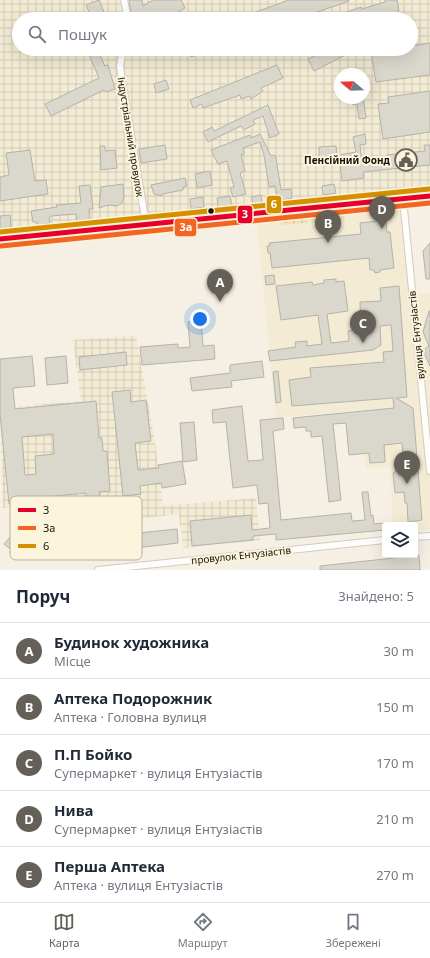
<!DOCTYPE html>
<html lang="uk">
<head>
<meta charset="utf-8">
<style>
	:root { --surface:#fff; --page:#f2f2f3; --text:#1f2937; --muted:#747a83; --line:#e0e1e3; --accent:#646057 }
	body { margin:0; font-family:"Noto Sans",sans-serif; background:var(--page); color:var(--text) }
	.controls { position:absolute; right:12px; bottom:12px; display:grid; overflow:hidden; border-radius:4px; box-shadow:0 4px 16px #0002 }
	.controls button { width:36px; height:36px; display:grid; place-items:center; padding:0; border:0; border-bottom:1px solid var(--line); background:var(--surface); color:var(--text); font:20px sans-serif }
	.compass { position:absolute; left:334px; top:68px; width:36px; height:36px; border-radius:50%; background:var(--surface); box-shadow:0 4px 16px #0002; rotate:289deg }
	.you { position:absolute; left:200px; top:319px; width:14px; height:14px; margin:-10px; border:3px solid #fff; border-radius:50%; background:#1a73e8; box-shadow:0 0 0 6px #1a73e833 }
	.badge { display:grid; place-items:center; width:26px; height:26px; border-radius:50%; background:var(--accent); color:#fff; font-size:13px; font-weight:700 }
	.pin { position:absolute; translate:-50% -33px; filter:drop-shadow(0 1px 2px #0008) }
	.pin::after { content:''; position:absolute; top:21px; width:14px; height:12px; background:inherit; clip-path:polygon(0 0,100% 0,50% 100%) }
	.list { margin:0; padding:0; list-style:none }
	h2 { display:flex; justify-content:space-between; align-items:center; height:52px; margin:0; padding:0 16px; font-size:17px }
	h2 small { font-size:13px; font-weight:400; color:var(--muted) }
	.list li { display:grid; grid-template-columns:26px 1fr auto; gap:12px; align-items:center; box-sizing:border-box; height:56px; padding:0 16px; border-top:1px solid var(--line) }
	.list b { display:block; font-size:15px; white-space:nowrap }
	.list p { margin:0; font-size:13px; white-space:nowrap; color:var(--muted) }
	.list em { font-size:13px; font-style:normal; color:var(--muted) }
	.icon { flex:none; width:22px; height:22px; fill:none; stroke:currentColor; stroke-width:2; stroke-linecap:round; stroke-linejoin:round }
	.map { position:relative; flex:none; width:430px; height:570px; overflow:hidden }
	.search { position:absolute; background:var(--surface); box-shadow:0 4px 16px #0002; left:12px; right:12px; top:12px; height:44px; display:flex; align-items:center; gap:10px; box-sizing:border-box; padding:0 14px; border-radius:22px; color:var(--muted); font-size:15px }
	.sheet { height:332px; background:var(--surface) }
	nav { display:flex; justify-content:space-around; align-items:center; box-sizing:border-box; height:56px; border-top:1px solid var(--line); background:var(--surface); font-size:11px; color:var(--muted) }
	nav a { display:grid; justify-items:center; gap:2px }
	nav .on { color:var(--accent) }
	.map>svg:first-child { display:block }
	.built { fill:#f3ebd4 }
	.industrial { fill:url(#industrial-grid); fill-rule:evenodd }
	.grass { fill:url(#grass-dots) }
	.building { fill:#dad7cc; stroke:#b6b2a8; fill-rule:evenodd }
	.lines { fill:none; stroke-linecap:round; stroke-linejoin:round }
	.minor-casing { stroke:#d0ccc2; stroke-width:8 }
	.primary-casing { stroke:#d1cfc8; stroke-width:10 }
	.minor { stroke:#fefdfb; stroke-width:6 }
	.primary { stroke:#e9e6dc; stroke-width:9 }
	.bus-1-casing { stroke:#fcf4dc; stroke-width:8 }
	.bus-2-casing { stroke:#fcf4dc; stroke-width:8 }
	.bus-3-casing { stroke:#fcf4dc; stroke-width:8 }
	.bus-1 { stroke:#e4002b; stroke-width:5 }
	.bus-2 { stroke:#f26522; stroke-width:5 }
	.bus-3 { stroke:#d59002; stroke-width:5 }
	.bus-dot { fill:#16130b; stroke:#fcf4dc; stroke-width:1.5 }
	.labels { text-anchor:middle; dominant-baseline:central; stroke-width:4; stroke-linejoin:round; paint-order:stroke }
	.street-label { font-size:10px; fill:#16130b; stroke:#fcf4dc }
	.poi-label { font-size:10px; font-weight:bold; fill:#16130b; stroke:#fcf4dc; text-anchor:end }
	.key { fill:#fcf4dc; stroke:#b7b09d; stroke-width:1 }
	.key-label { font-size:11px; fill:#16130b }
	.line-badge { stroke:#fcf4dc; stroke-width:1.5 }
	.badge-label { font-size:11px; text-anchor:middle; font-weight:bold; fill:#fff }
</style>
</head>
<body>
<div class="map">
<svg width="430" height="570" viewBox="0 0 430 570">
	<defs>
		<pattern id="industrial-grid" width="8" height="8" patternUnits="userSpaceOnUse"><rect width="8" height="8" fill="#f3ebd4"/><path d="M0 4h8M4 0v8" fill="none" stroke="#d0c9b5"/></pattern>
		<pattern id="grass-dots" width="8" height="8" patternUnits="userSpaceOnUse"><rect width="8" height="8" fill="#f0e1b8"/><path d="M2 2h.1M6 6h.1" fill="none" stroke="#cdc09d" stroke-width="1.8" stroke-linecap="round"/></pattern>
	</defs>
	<rect width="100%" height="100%" fill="#f5f0e3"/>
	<path class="built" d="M398,204L401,208L409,296L430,293V529L415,531V525H393L390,466L366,469L361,410L276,418L256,216Z"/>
	<g class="industrial">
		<path d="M0,0H430V194L0,238ZM19,19H411V49H19ZM340,74H364V98H340Z"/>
		<path d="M136,336L155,442L163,506L256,498L260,540L183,548L179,514L102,523L104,555L71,559L66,502L3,508L0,408L81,401L73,340Z"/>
	</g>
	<g class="grass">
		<path d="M345,211V220L311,223V218L320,217L319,214Z"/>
		<path d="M307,215L308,223L282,225L281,217Z"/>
	</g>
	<g class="building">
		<path d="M99,0L107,19H92L86,5Z"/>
		<path d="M129,0H142L143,6L153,0H181L185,8L166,19H132Z"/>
		<path d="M289,0H348L349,1L297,19H237Z"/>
		<path d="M385,0H397L399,11H397L401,19H328L361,7L362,9L385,2Z"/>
		<path d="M430,43V75L376,82L371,52L391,49H411V46Z"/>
		<path d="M93,49H97L105,66L108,65L115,89L106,92L104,90L51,116L45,104L99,78L88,52Z"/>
		<path d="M188,49H211V50L191,57Z"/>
		<path d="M328,49H357L314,71L308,59Z"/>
		<path d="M277,65L283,78L261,88L263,91L251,99L250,96L241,99L240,95L203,108L202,104L193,108L190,100Z"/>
		<path d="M166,80L169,89L156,93L154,84Z"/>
		<path d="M430,91V132L383,139L378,104L389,103L388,97Z"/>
		<path d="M351,98H363L366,118L359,119L357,104L353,105Z"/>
		<path d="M268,105L279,134L270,138L263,116L253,120L255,124L244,130L241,126L208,142L203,132L212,127L214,131Z"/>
		<path d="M260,134L271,156L274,155L276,158L281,190L291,189L292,198L278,201L275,186L269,187L264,155L260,142L243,148L244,154L241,155L245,171L240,173L246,194L233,197L230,188L234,187L227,161L218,164L211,150L250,135L251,138Z"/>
		<path d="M365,134L366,144L360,145L362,163L388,160L387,155L425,151L424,145H430V165L363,172L364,178L342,181L339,155L356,152L353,137Z"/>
		<path d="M165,145L167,159L141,163L139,149Z"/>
		<path d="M100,146H105V151L115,150L117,168L101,170Z"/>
		<path d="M336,146L337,156L319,157V147Z"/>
		<path d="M30,150L35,181L46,180L48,194L0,201V177L9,175L6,153Z"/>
		<path d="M210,171L212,185L197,188L195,174Z"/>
		<path d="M185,178L187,186L183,187V190L162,194V196L154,194L151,185Z"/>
		<path d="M123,184L124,197L122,203L117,206L108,205L99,208L101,187Z"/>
		<path d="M334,184L336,193L323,195L322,186Z"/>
		<path d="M90,185L93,209H89L90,220L77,221L76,214L51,216L49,218L50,223L38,225L37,222H33L31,211L57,207L56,205L81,203L79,186Z"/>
		<path d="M261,195L262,202L253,204L251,197Z"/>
		<path d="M230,196L232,205L218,207L217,198Z"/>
		<path d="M203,197L204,207L191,209L190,199Z"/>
		<path d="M10,215L11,227L0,229V216Z"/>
		<path d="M386,220L387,232H390L394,268L380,270V272L375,273L374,270H370L369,258L272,268L270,253H268L267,246H270L269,243L361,234L360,223Z"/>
		<path d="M430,243V279H426L423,251Z"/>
		<path d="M274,275L275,284L266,285L265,276Z"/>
		<path d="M336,279V282L344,281L348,311L327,314L331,343L349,341L348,331L361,329L360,302L381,301L380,288L399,286L407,397L396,398L413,408L422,520L408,522L407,503H405L404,492L395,493L393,473L399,468L398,454H403L402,443L384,445L385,462L370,463L369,453L349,455L346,423L333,424L341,500L329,502L322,436L311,437V431H306V427L294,428L293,418L394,408L393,398L292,406L289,380L311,377L310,368L384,362L383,352L393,351L391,325L380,326L381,345L373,350L270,361L268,351L296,347L295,342L307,341V346L322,344L318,315L281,320L276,286L312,282L313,285L324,283V280Z"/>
		<path d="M429,311H430V366L425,355V349L429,346L423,332Z"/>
		<path d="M201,320L203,346L214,345L215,359L142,365L140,347L178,344V348L190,347L188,322Z"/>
		<path d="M126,352L127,365L80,370L79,357Z"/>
		<path d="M32,356L35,386L13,388L15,409L96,401L99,438H102L103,451H107L110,491L99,492L100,497H95L100,554L73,556L69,511H73V506L87,505L86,493L34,498V501L9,504L0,414V359ZM53,434L54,454L35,456L36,474L25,475L22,437Z"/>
		<path d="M66,356L68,383L47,385L45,358Z"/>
		<path d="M262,361L264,377L231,381L232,387L192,391L190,378L230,373V365Z"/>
		<path d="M278,371L281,402L276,403L273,372Z"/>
		<path d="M130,390L131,402L146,400L151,441L135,443L138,470L159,468L158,465L182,461L186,484L162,488L161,483L140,486L141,494L123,496L112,392Z"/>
		<path d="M242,406L248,461L263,460L260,420L283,418L284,429L273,431L281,520L351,513L352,521L365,520L362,492H368L371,516L373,515L374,524L385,523V530L276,540V534L253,536V540L192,546L190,521L251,515L252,530L270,528L268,503L259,504L257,485L233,488L226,422L213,423L212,410Z"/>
		<path d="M194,422L197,460L183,462L180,423Z"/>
		<path d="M19,527L28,535L13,551L4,544Z"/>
		<path d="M177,529L178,543L111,551L109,536Z"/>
		<path d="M403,555H419L420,570H320V566L403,557Z"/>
	</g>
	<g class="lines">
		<g class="minor-casing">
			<g id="minor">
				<path d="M124,0L128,19"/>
				<path d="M123,49L120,66L123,87L146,224"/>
				<path d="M403,199L430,471"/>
				<path d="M415,537L430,536"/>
				<path d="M98,570L385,540"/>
			</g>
		</g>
		<g class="primary-casing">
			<path id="primary" d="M0,239L430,196"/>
		</g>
		<use href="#minor" class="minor"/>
		<use href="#primary" class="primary"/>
		<g class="bus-1-casing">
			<path id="bus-1" d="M0,239L430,196"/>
		</g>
		<g class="bus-2-casing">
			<path id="bus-2" d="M1,246L430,203"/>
		</g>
		<g class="bus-3-casing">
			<path id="bus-3" d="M0,232L429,189"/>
		</g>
		<use href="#bus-1" class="bus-1"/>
		<use href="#bus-2" class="bus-2"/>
		<use href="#bus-3" class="bus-3"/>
	</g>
	<defs>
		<g id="civic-ring" transform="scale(1.15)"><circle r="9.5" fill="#fcf4dc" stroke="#646057" stroke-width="1.5"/><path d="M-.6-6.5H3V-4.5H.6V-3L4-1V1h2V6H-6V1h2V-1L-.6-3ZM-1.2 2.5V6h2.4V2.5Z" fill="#646057"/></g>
	</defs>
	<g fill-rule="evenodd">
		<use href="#civic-ring" x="406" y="160"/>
	</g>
	<circle class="bus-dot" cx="211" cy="211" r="3.5"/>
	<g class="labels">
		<g class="street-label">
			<text transform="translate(131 137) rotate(81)">Індустріальний провулок</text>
			<text transform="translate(416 335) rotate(-96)">вулиця Ентузіастів</text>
			<text transform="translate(241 555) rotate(-6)">провулок Ентузіастів</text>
		</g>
		<g class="poi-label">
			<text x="390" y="160">Пенсійний Фонд</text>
		</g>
	</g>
	<rect x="10" y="496" width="132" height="64" rx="6" class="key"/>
	<rect x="18" y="508" width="18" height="4" fill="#e4002b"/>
	<rect x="18" y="526" width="18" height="4" fill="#f26522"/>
	<rect x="18" y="544" width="18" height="4" fill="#d59002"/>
	<g class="key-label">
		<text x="43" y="514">3</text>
		<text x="43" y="532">3а</text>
		<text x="43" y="550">6</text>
	</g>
	<g class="line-badge">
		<rect x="266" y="195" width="16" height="19" rx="4" fill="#d59002"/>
		<rect x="237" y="205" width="16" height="19" rx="4" fill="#e4002b"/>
		<rect x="174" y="218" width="23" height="19" rx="4" fill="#f26522"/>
	</g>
	<g class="badge-label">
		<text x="274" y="208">6</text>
		<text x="245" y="218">3</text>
		<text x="186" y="231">3а</text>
	</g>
</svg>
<div class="controls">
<button><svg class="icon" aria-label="layers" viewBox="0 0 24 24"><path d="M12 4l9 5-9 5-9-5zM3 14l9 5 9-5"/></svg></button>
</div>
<svg class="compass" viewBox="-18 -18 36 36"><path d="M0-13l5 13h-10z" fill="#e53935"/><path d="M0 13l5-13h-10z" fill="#747a83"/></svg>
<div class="you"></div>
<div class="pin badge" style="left:220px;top:302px">A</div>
<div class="pin badge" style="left:328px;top:243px">B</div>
<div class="pin badge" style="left:363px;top:343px">C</div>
<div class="pin badge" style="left:382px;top:229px">D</div>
<div class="pin badge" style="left:407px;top:484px">E</div>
<div class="search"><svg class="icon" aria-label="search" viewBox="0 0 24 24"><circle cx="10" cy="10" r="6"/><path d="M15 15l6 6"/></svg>Пошук</div>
</div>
<section class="sheet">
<h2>Поруч<small>Знайдено: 5</small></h2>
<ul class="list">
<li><span class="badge">A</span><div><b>Будинок художника</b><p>Місце</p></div><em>30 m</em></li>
<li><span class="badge">B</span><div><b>Аптека Подорожник</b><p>Аптека · Головна вулиця</p></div><em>150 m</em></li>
<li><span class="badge">C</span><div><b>П.П Бойко</b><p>Супермаркет · вулиця Ентузіастів</p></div><em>170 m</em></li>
<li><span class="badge">D</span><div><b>Нива</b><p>Супермаркет · вулиця Ентузіастів</p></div><em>210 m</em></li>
<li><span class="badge">E</span><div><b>Перша Аптека</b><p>Аптека · вулиця Ентузіастів</p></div><em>270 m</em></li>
</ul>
</section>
<nav>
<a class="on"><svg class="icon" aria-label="map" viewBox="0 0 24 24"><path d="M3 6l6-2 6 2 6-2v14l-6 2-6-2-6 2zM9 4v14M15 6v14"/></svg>Карта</a>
<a><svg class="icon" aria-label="directions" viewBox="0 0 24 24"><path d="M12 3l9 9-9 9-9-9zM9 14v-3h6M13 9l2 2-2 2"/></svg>Маршрут</a>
<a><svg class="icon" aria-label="saved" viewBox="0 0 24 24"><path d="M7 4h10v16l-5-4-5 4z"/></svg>Збережені</a>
</nav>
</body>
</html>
